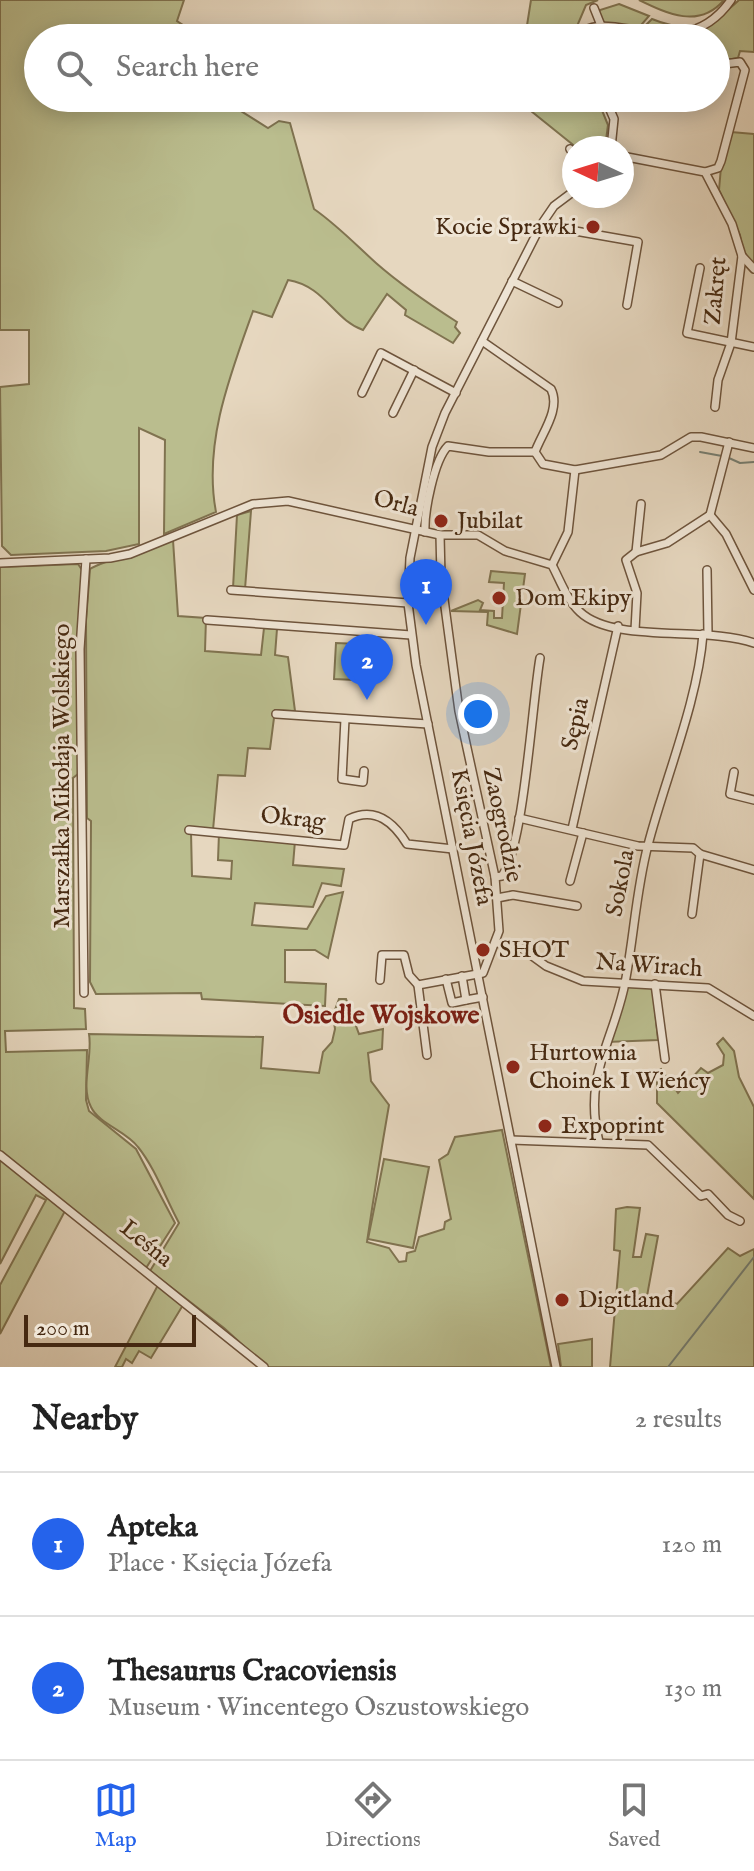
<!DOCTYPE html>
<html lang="en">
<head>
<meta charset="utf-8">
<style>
	:root { --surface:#fff; --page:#f6f6f6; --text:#222; --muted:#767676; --line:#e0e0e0; --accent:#2563eb }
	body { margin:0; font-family:"IM FELL English",serif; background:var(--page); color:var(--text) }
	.compass { position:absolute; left:562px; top:136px; width:72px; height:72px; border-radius:50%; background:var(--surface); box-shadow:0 4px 20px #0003; rotate:274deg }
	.scale { position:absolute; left:24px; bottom:20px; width:172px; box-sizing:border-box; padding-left:8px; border:4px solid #462911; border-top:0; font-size:22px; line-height:28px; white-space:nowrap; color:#462911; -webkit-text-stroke:6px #efe5d5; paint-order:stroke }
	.you { position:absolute; left:478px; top:714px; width:28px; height:28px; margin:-20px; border:6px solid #fff; border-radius:50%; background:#1a73e8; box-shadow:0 0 0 12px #1a73e833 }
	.badge { display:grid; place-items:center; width:52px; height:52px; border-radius:50%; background:var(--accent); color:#fff; font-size:26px; font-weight:700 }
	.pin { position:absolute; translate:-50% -66px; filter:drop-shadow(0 2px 4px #0008) }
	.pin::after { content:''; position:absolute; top:42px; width:28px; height:24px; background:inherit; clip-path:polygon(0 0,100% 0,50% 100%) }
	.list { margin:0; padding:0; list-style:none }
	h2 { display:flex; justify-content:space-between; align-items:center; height:104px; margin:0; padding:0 32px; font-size:34px }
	h2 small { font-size:26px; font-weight:400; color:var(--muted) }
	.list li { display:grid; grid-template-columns:52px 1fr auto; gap:24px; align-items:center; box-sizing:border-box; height:144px; padding:0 32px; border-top:2px solid var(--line) }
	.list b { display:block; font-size:30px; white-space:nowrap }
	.list p { margin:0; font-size:26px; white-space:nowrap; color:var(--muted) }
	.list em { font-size:26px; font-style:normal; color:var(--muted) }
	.icon { flex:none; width:44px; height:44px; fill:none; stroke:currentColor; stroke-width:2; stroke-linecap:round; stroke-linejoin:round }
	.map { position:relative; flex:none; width:754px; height:1367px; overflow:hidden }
	.search { position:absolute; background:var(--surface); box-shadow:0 4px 20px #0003; left:24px; right:24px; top:24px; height:88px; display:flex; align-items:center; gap:20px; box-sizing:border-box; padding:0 28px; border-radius:44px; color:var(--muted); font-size:30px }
	.sheet { height:392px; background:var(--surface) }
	nav { display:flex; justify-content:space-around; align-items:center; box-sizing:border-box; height:112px; border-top:2px solid var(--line); background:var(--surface); font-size:22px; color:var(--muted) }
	nav a { display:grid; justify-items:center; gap:4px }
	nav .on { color:var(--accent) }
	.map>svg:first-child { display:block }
	.green { fill:#babd8e; stroke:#807350; stroke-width:2 }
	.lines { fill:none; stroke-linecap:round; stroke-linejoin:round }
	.stream { stroke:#767f73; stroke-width:2 }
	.minor-casing { stroke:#6e543c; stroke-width:10 }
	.minor { stroke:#efe5d5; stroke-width:7 }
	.poi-dot { fill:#8f2418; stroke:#efe5d5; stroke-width:3 }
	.labels { text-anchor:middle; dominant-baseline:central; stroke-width:6; stroke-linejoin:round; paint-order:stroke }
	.poi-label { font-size:24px; fill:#462911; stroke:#efe5d5; text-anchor:start }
	.street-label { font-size:24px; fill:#462911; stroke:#efe5d5 }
	.neighbourhood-label { font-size:26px; font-weight:bold; fill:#7a1f14; stroke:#efe5d5 }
</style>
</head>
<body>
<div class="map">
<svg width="754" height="1367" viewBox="0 0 754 1367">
	<rect width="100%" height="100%" fill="#e6d7bf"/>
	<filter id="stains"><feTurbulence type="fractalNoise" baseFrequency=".0025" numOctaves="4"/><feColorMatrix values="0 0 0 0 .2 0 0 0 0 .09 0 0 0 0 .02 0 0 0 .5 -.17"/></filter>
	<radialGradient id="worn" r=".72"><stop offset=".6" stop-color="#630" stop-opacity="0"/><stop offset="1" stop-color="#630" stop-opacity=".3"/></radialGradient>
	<g class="green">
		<path d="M0,0H184L177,21L189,29L218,28L226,38H38V98H220L268,128L279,121L290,123L314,209C337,225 355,244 376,263C401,285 429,304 457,322L455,327L460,333L453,343L405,315L406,310L387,294L363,330C334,320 325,286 288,280L272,317L253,311C230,375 203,444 216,512L164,534L165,440L139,428V544L106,551L11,555L2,546L0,387L29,384V330H0Z"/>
		<path d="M531,0H598L586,5L572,38H525Z"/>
		<path d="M639,0H724C699,29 668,14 639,0Z"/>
		<path d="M739,0H754V52L740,51L738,58L716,62V38H633L652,19C688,34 712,26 739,0Z"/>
		<path d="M619,4L649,16L630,38H609L597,17L600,10Z"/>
		<path d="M530,98H597L608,125L605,148H577L531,111Z"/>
		<path d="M731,132L754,134V267L743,253L740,235L719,190L721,167Z"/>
		<path d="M251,511L245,589L233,588L237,515Z"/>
		<path d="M173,540L178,616L206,618L205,651L261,655L264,628L277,629L275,655L288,657L295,711L275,710L270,749L248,748L245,776L218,775L213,830L191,832L192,876L231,879L232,861L218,860L219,833L295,841L293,865L344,869L341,886L322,883L313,907L255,903L252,925L307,929L326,896L343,892L328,958L315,950H285V982L326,984L325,1006L202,999L201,993L96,994L90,982L91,821L87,818L86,621L90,569C98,562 156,547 173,540Z"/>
		<path d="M78,564L82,570L78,632V774L73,778L74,1008L85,1009L86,1029L5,1031L6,1052L87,1050L86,1100L89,1111L136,1149L175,1223L146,1268L0,1153V567Z"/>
		<path d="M491,571L525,574L517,634L487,625L488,612L451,611L478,600L483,603L480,610L494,611V618H502L504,583L489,582Z"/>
		<path d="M336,643L358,644L355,680L334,679Z"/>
		<path d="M627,985L649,986L653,990L658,1040L607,1042Z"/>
		<path d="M339,999H346L359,1034L383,1029L382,1049L368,1053L371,1081L389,1105C381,1151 374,1195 367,1242L389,1248L399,1262L406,1261L407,1253L415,1251L419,1237L444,1229L445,1222L451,1219L439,1160L448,1154L455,1137L502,1130L551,1367H267L224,1328L150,1271L179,1223C166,1199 155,1168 138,1147C126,1131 99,1124 91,1107C80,1086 93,1057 89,1034L263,1037L261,1068L319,1073L323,1052L332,1042L335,1029L333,1015Z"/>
		<path d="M723,1038L734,1051L739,1077L754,1107V1199L657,1103V1071L661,1069L678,1093L701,1068L708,1073L723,1065L724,1055L717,1044Z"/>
		<path d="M0,1157L66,1209L0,1334V1285L46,1200L36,1195L0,1264Z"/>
		<path d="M384,1159L429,1167L413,1248L368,1239Z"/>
		<path d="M627,1207L640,1208L633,1257H641L646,1234L658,1236L647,1296L677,1304L728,1248L740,1256L754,1249V1367H610L620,1251L614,1250L616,1209Z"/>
		<path d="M159,1283L183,1305L151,1358L139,1351L132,1363L126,1359L122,1367H115Z"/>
		<path d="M592,1339V1367H561L558,1344Z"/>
	</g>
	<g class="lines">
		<g class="stream">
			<path d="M700,452L722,456"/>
			<path d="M729,458L740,463L754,462"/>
			<path d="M668,1367L754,1257"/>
		</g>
		<g class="minor-casing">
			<g id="minor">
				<path d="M594,8L606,38"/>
				<path d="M577,38C604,0 681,72 731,0"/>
				<path d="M605,98L614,119L611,148"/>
				<path d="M570,149L574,155"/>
				<path d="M622,156L705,172L732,224L742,256L731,343L718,380L715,407"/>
				<path d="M705,172L718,168L721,161L745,70L740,62L716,65"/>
				<path d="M541,225L638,242L627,305"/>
				<path d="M742,256L754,269"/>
				<path d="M700,268L687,333L754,347"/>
				<path d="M512,281L558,303"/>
				<path d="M482,341L551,389C561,409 542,433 535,452L543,464L575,470L661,455L691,437H701L754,448"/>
				<path d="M362,393L381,353L456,393"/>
				<path d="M393,413L414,370"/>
				<path d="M710,515L726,534L754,590"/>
				<path d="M710,515L729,442"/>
				<path d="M425,532C424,512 434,460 448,446L489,452H535"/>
				<path d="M636,552L641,504"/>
				<path d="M0,563L110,558L130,554L253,504L288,501L440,535H478L505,551L552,565C560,580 567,600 580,612C614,644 708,626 754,643"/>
				<path d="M552,565L568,532L575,470"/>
				<path d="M707,570L708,634"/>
				<path d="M231,590L408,603"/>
				<path d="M207,620L411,635"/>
				<path d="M635,630L637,593L626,560L636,552L667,543L710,515"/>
				<path d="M276,714L428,724"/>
				<path d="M345,719L342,779L363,782L364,771"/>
				<path d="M734,772L730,794L754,800"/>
				<path d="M519,818L638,846L693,848L700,854L754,870"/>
				<path d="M572,829L618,626"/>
				<path d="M189,830L344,845L349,819C376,806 394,823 407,844L453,849"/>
				<path d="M495,877L502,876C524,846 532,703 540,658"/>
				<path d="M570,881L583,833"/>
				<path d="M497,898L513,895L577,906"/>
				<path d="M692,914L700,854"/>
				<path d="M497,943L517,945L546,966L583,981L708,988L754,1016"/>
				<path d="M462,976L466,1000L483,997"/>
				<path d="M446,979L452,1003L466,1000"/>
				<path d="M380,980L382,955H404L409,975L418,985L483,973L499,931L495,877L459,711L441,577L440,535"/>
				<path d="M655,984L665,1059"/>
				<path d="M418,985L427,1055"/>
				<path d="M84,993L80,649L86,559"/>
				<path d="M511,1140L648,1145L701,1196L708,1194L728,1215L740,1221"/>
				<path d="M599,1142C583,1075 613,1043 625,983C634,937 636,890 648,845C665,779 698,701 703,634"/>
				<path d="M0,1155L264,1367"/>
				<path d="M556,1367L416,665L408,603L410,558L432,447L445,413L541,225L554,206L574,191"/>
			</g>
		</g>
		<use href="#minor" class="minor"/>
	</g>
	<g class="poi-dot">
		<circle cx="593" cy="227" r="8"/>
		<circle cx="441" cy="521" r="8"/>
		<circle cx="499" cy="598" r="8"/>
		<circle cx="483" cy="950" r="8"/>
		<circle cx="513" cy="1067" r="8"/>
		<circle cx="545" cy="1126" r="8"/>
		<circle cx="562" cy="1300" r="8"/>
	</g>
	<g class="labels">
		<g class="poi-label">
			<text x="577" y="227" text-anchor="end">Kocie Sprawki</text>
			<text x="457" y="521">Jubilat</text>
			<text x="515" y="598">Dom Ekipy</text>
			<text x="499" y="950">SHOT</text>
			<text x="529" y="1053">Hurtownia<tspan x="529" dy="28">Choinek I Wieńcy</tspan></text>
			<text x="561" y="1126">Expoprint</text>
			<text x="578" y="1300">Digitland</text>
		</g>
		<g class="street-label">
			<text transform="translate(716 291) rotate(-85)">Zakręt</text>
			<text transform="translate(396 504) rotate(15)">Orla</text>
			<text transform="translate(576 724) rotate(-77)">Sępia</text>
			<text transform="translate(62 776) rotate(-90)">Marszałka Mikołaja Wolskiego</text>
			<text transform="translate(293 819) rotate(6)">Okrąg</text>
			<text transform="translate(502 825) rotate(78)">Zaogrodzie</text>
			<text transform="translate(471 837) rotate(79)">Księcia Józefa</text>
			<text transform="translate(621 883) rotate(-79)">Sokola</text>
			<text transform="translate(649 966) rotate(4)">Na Wirach</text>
			<text transform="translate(146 1244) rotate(39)">Leśna</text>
		</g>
		<g class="neighbourhood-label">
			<text x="381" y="1015">Osiedle Wojskowe</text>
		</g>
	</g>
	<rect width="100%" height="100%" filter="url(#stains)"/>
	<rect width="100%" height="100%" fill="url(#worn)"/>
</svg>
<svg class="compass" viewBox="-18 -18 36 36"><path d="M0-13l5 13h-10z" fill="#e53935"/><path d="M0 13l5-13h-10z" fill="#767676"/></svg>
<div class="scale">200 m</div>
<div class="you"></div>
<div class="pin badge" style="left:426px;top:625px">1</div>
<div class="pin badge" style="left:367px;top:700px">2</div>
<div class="search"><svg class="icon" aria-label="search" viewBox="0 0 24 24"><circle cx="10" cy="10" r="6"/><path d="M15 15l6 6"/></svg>Search here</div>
</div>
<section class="sheet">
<h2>Nearby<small>2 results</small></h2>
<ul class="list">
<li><span class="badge">1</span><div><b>Apteka</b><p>Place · Księcia Józefa</p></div><em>120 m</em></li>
<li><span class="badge">2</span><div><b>Thesaurus Cracoviensis</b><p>Museum · Wincentego Oszustowskiego</p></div><em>130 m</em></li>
</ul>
</section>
<nav>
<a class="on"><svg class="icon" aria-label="map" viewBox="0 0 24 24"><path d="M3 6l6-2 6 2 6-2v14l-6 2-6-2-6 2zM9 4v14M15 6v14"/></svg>Map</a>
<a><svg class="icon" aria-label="directions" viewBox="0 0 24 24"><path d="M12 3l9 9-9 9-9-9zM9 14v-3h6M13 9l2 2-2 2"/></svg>Directions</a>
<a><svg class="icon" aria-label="saved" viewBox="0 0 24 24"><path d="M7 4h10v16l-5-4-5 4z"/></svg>Saved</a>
</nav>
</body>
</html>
